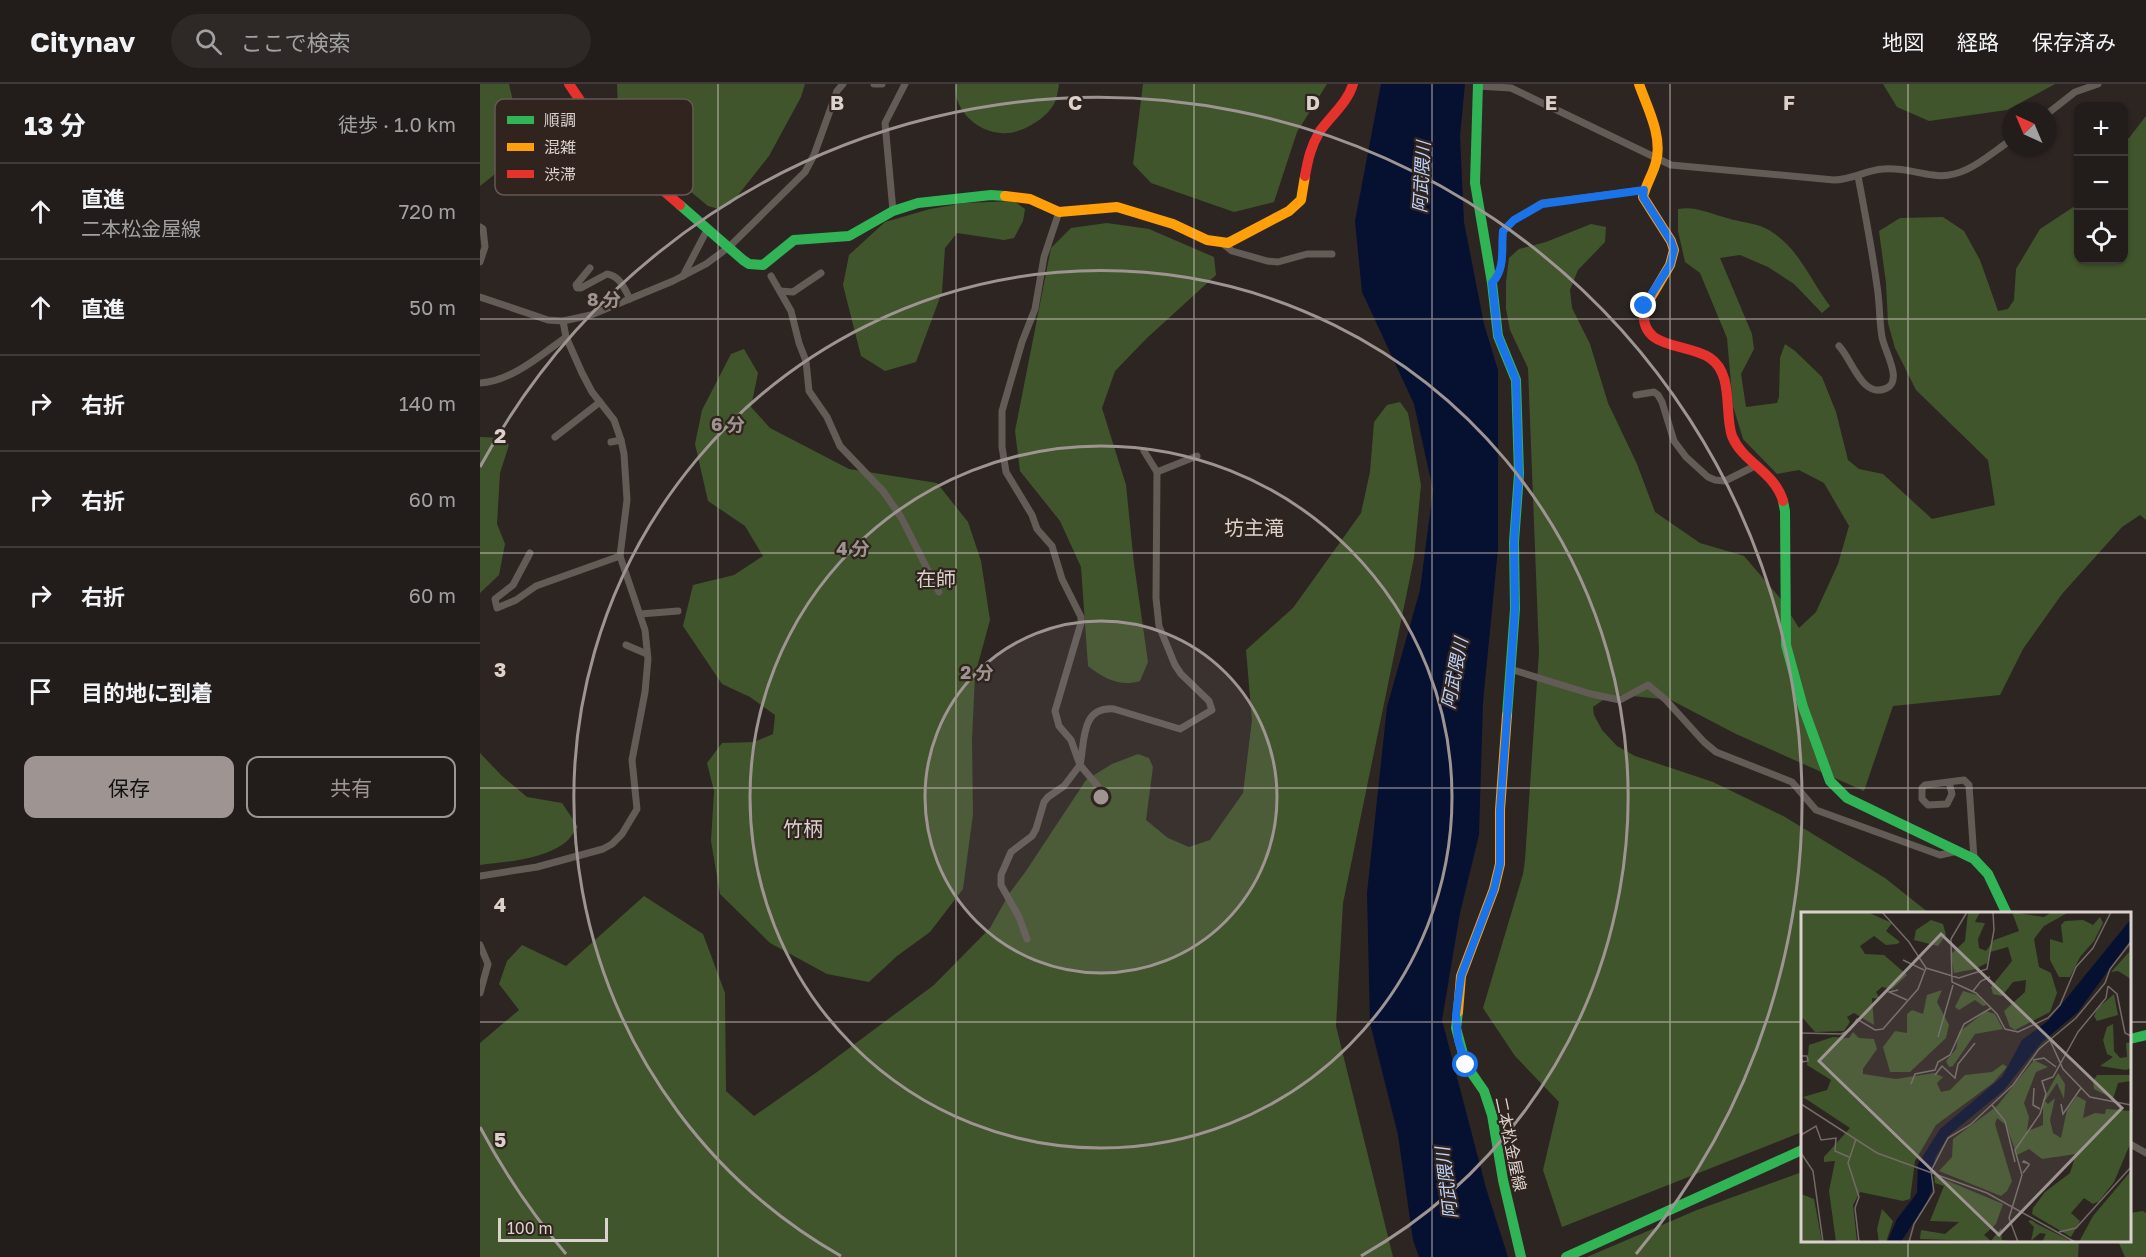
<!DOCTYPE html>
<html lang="ja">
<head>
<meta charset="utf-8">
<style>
	:root { --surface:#221c1a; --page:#2e2927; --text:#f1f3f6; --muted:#a2a1a2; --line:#3f3a39; --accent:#9e9592 }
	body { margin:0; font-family:"Golos Text","Noto Sans JP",sans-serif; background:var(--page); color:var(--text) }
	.controls { position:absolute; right:18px; top:18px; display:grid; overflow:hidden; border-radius:12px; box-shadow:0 2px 4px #0004 }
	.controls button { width:54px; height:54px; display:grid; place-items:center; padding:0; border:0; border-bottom:2px solid var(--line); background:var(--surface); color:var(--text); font:30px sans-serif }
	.compass { position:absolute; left:1522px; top:18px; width:54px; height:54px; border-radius:50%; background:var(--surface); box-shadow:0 2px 4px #0004; rotate:316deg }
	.scale { position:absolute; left:18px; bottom:15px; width:110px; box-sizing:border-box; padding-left:6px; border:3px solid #dbd2ce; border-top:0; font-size:16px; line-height:21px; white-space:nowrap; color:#dbd2ce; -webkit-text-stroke:4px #31241e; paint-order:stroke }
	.stop { position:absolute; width:18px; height:18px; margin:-14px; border:4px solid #1a73e8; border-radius:50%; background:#fff }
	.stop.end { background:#1a73e8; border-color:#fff; box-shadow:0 2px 6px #0008 }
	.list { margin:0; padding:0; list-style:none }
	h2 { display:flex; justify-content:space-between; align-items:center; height:78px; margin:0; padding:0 24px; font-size:26px }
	h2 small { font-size:20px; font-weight:400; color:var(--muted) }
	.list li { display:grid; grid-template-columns:39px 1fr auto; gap:18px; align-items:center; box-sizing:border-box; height:96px; padding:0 24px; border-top:2px solid var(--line) }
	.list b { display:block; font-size:22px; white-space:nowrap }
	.list p { margin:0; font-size:20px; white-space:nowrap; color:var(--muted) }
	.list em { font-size:20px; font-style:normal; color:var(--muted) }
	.actions { display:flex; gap:12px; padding:18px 24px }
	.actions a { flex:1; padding:14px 0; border:2px solid var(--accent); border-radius:12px; text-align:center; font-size:21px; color:var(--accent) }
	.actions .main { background:var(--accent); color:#111 }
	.icon { flex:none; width:33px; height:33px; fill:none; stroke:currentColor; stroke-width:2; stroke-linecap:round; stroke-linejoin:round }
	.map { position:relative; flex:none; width:1666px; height:1173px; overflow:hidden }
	header { display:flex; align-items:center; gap:36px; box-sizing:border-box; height:84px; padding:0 30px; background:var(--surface); border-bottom:2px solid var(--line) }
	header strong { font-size:28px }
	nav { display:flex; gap:33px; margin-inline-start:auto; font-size:21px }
	.search { width:420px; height:54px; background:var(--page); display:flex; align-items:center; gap:15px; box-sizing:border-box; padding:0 21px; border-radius:33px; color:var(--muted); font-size:22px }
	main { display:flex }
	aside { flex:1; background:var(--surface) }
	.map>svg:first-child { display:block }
	.forest { fill:#41552c }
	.water { fill:#061031 }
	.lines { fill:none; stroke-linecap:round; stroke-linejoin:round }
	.street { stroke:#625b56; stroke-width:7 }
	.fast { stroke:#30b455; stroke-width:10 }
	.slow { stroke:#ff9f0a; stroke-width:10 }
	.jam { stroke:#e5322d; stroke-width:10 }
	.route { stroke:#1a73e8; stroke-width:8 }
	.grid { fill:none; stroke:#dbd2ce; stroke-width:1.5; stroke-opacity:0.55 }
	.ring { fill:none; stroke:#9e9592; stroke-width:3 }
	.labels { text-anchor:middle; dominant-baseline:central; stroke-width:4.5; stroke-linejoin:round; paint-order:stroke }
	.street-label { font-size:16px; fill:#dbd2ce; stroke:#31241e }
	.water-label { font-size:18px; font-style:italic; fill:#bbd2fc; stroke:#31241e }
	.quarter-label { font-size:20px; fill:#dbd2ce; stroke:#31241e }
	.inset-road { fill:none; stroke:#736a67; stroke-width:1.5 }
	.view { fill:#9e9592; fill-opacity:0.15; stroke:#9e9592; stroke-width:3 }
	.inset-edge { fill:none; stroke:#dbd2ce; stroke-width:3 }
	.key { fill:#31241e; stroke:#645853; stroke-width:1.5 }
	.key-label { font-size:16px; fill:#dbd2ce }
	.grid-label { font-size:20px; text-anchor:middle; font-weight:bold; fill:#dbd2ce; stroke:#31241e; stroke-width:4.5; stroke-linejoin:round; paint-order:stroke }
	.centre { fill:#9e9592; stroke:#31241e; stroke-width:3 }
	.ring-label { font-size:18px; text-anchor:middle; font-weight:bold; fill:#9e9592; stroke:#31241e; stroke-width:4.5; stroke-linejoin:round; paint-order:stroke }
</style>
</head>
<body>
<header>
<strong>Citynav</strong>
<div class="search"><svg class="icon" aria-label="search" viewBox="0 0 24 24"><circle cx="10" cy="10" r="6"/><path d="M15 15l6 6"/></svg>ここで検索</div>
<nav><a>地図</a><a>経路</a><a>保存済み</a></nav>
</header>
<main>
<aside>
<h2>13 分<small>徒歩 · 1.0 km</small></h2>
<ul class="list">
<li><svg class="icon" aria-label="ahead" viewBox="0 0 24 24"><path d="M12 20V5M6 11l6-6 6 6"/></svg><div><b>直進</b><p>二本松金屋線</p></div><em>720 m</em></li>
<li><svg class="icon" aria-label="ahead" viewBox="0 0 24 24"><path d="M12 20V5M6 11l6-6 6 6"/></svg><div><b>直進</b></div><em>50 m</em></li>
<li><svg class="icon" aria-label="right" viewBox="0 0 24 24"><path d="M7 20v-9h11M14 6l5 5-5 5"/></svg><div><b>右折</b></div><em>140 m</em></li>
<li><svg class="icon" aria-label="right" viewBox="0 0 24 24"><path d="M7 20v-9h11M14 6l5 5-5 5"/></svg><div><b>右折</b></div><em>60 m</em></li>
<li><svg class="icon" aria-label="right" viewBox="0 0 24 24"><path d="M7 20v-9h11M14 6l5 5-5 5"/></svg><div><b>右折</b></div><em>60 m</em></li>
<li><svg class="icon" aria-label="arrive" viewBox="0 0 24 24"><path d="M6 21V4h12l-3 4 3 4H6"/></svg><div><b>目的地に到着</b></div></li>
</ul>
<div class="actions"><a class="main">保存</a><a>共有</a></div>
</aside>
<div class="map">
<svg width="1666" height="1173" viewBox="0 0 1666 1173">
	<rect width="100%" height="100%" fill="#2d2522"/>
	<g class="forest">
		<path d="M0,0H29L36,30L39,71L0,102Z"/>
		<path d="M137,0H325L321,13L289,72L251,120L239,125L228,122L194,94L159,74L139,48Z"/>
		<path d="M476,0H579C578,6 577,13 575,18C567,35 540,51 521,49C497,48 472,25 476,0Z"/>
		<path d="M663,0H847L817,48L794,118L754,128L671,99L653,80Z"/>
		<path d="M1403,0H1575L1527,26L1449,37L1417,23Z"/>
		<path d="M1666,32V436L1660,431L1642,443L1582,510L1543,565L1520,611L1413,622L1384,707L1256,650L1191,616L1142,611L1123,616L1113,623L1114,631L1122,646L1137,662L1155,672L1233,698L1305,733L1405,794L1449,829L1322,830V1048L1082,1143L1063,1086L1079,1018L1035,972L1003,924L1043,790L1045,776L1059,568L1048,284L1030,246L1026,225V198L1029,174L1039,165L1066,158L1111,140L1126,143L1125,158L1098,186L1090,206L1092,224L1110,260L1128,319L1157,380L1175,428L1220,459L1264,472L1300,514L1319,544L1336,528L1358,480L1369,442L1344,399L1319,386L1297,390L1263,355L1253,322L1247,254L1220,189L1205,178L1198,147V125C1216,122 1230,130 1247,134C1259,138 1276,139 1287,145C1318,162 1330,196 1350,222L1342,229L1314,200L1288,183L1260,171L1240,174L1272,250L1274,265L1261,290L1266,323L1297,319L1299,313L1300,274L1305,260L1315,267L1342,293L1356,328L1368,376L1379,385L1403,390L1452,435L1515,421L1508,376L1436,306L1415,264L1408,239L1406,199L1399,147L1420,134L1463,133L1484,147L1500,176L1518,227L1528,225L1534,216L1536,185L1560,145L1598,120V176H1644V56L1649,54Z"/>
		<path d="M534,117L545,125L543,137L534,154L524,156L477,149L465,164L462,208L436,278L405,287L381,272L363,201L369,171L405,138L450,125L484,119Z"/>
		<path d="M627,139L669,145L734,173L736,191L667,254L635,287L622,324L646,401L654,480L668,578L660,597C641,603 624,595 608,582L601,483L580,437L540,387L535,347L571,164L591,144Z"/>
		<path d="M264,265L278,289L271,323L290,344L369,385L457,399L488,438L501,477L510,536L495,591L492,656L493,730L483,805L450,848L417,872L389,898L347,890L290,859L240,810L231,757L234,707L227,679L242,659L274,658L293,650L295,631L270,613L242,600L203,542L213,501L254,491L283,472L265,442L228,417L215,360L222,326L251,270Z"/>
		<path d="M920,318L928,329L941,401L934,474L863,819L856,942L913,1173H0V959L39,926L19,900L27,877L42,861L86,882L164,812L223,850L245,909L246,1007L274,1032L337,988L454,901L510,844L529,810L546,787L606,696L632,680L658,670L669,674L673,683L666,736L688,754L709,763L730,756L763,709L772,636L766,566L813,524L881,429L890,388L894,338L907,321Z"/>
		<path d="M0,353L24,354L29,361L20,389L17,440L25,460L19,491L0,509Z"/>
		<path d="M0,669L22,692L47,713L82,719L98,743C94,747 91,754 86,758C65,775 26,778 0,781Z"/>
		<path d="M1322,1088V1156L1599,1157L1598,1173H1107L1217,1126Z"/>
		<path d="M1663,1127L1666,1129V1173H1645L1638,1157L1650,1156V1129Z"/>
	</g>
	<path class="water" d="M901,0H985L980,52L984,138L1004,240L1018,286V465L1003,618L999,751L980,829L962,936L1006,1104L1028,1173H939L933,1156L918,1051L890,939L887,809L907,623L940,506L953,406L934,320L882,208L875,137Z"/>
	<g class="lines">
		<g class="street">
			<path d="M394,0H402"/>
			<path d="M997,2L1031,4L1191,81L1354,96C1372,96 1386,86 1403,85C1421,83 1436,89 1453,91C1484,96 1507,72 1531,56"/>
			<path d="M1567,30L1595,8L1618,0"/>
			<path d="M413,127L405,39L425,0"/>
			<path d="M0,143L3,145L5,163L0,178"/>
			<path d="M742,159L752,167L787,177L798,178L827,170H852"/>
			<path d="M110,184L96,201L97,204H101L127,190C140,192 144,204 150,215"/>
			<path d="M203,192L227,146"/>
			<path d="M291,192L311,227L319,259L326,277L329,307L347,333L360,362L403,407L421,433L459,508"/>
			<path d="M1012,199C1026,184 1021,165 1023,147L1034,136L1062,119L1164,106"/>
			<path d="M300,207L313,208L341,189"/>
			<path d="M0,213L68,236L83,237L111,231L193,197L226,180L249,163L325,88L334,71L357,7L363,0"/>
			<path d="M1359,262C1372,275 1382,316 1407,304C1423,296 1404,266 1402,253C1399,236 1400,219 1397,202C1392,165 1385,129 1378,92"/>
			<path d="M0,299C32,297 61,271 86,253"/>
			<path d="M1156,311L1174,308L1178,311L1182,318L1194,357L1206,373L1228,393L1235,396L1245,397L1277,381"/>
			<path d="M75,353L120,318"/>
			<path d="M131,358L141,356"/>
			<path d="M677,388L717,372"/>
			<path d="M50,469L33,501L15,515L17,524L36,516L56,502L140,472"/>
			<path d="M160,530L198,527"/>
			<path d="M146,561L167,570"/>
			<path d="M1030,585L1111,610L1140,616L1168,601L1185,615L1224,658L1236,668L1312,698L1336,726L1460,771L1478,767"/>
			<path d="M1469,698L1472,710L1467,720L1448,721L1442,715V704L1445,701L1484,696L1489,701L1494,775"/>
			<path d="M621,706L600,681C605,659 600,622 634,625L700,645L732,626L729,617L701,590L695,581L679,542L676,514L677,388L664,367"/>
			<path d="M0,792L57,783L123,765L132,760L142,750L157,725L152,676L165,608L168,575L165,546L140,472L147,416L144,370L141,356L134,336L112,308L102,289L86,253L83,237"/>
			<path d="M547,855L539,833L521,801V791L531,768L552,752L556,745L564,718L568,713L584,702L600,681L591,656L579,642L575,627L601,539V533L582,495L572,462L557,445L552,431L526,388L522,363V327L542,258L555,225L564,173L579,128"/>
			<path d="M0,861L8,880L0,909"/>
			<path d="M1650,1060L1666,1069"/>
		</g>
		<g class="fast">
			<path d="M998,0L995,99L1012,199L1018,252L1036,296L1039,390L1034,458L1035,525L1027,631"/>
			<path d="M200,121L263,176L269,180L283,181L314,156L369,152L413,127L438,119L511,111L525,112"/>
			<path d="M1303,417L1305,427L1306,561L1323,623L1350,697L1367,714L1494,775L1508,790L1527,830"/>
			<path d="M978,928L976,944L986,981L1004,1007L1012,1031L1023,1096L1041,1173"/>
			<path d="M1650,955L1666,951"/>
			<path d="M1086,1173L1322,1066"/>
		</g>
		<g class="slow">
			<path d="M1159,0C1167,23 1183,52 1176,78C1173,90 1166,100 1163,113L1191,157L1194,166L1190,181L1164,225"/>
			<path d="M525,112L550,115L579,128L637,123L693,140L727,156L748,159L809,127L821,116L825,92"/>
			<path d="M978,928L981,892L1014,805L1020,780V726L1027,631"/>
		</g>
		<g class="jam">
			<path d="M89,0L126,55L136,66L200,121"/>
			<path d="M825,92C828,75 831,62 840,47C851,32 868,18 873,0"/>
			<path d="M1164,225C1159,267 1206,258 1230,274C1254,290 1244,329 1252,352C1263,379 1295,388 1303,417"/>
		</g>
	</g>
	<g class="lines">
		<path class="route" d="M986,981L978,956L976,931L981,892L1014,805L1020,780V726L1035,525L1034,458L1039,390L1036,296L1018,252L1012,199C1026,184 1021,165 1023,147L1034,136L1062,120L1164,106L1163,113L1191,157L1194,166L1190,181L1164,222"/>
	</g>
	<path class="grid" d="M238,0V1173M476,0V1173M714,0V1173M952,0V1173M1190,0V1173M1428,0V830M0,235H1666M0,469H1666M0,704H1666M0,938H1322M1650,938H1666M1428,1156V1173"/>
	<circle cx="621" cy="713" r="176" fill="#9e9592" fill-opacity=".12"/>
	<g class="ring">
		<circle cx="621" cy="713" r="176"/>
		<circle cx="621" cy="713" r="351"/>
		<path d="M361 1172A527 527 0 1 1 881 1172"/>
		<path d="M86 1170A703 703 0 0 1 0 1043M0 383A703 703 0 1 1 1156 1170"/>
	</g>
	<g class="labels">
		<g class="street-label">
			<text transform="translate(1031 1060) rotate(78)">二本松金屋線</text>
		</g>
		<g class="water-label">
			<text transform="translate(941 93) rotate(-87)">阿武隈川</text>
			<text transform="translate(974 589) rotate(-79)">阿武隈川</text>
			<text transform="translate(966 1099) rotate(-97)">阿武隈川</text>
		</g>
		<g class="quarter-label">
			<text x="774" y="443">坊主滝</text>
			<text x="456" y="494">在師</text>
			<text x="323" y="744">竹柄</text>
		</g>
	</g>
	<g transform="translate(1321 828)">
		<rect width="330" height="330" fill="#2d2522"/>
		<path d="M0,0H66L91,11L85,19L99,30L96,32L85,33L73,24L59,34L64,42L83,43L106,63L91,77L81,75L75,80L79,87L71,86L73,113L53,101L46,105L49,110L43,119L14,120L0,104ZM167,0H179L174,10L184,11L177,27L178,36L185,39L193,28L218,19L211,0L243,5L251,0H268L243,14L233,27L238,55L250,61L256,81L249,100L214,118L209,115L203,99L224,80L225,68L212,70L201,84L192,82L190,75L211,49L207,35L189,40L186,51L174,57L153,61L150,42L164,29ZM299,5L302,11L293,29L279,45L269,65H258L249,48V27L262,31L260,13L264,9L282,8L292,13ZM130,8L142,12L145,23L137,34L113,28L115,18ZM330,38V67L317,59L310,60ZM141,78L136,90L148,113L145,126L109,160H89L82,135L94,119L106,121V102L111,98L122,102L126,83ZM162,79L176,83L186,93L182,94L174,88L158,98L154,95ZM313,82L317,103L296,109L293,104L297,96ZM185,99L194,102L202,117L174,122L152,154L148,155L145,149L155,137L158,120ZM312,112L313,139L319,146L326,145L325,131L330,130V156L325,158L299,154L312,145L306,142L302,128L306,115ZM52,120L58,126L73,127L76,137L62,157V162L95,167L133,161L142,165L136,171L140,180L149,178L164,163L191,160L202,152L206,155L192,171L135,213L114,249L109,287L102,289L59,280L52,293L56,330H35L28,279L34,249L23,250V245L49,216L2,185L26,178L30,168L6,153L8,133L32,125L48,126ZM233,148L247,155L235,160L223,191L228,205L226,219L242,213V188L257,161L264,172L263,187L256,171L244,189L247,192L254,186L249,208L252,221L260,226L266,198L276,184L285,189L282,206L294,201L304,202L305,197L330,199V230L313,270L298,289L292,292L283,286L270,301L279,309L270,325L231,302L232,296L244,280L269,261L275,242L241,247L228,237L216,243L205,213L196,206L194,212L211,269L206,279L200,284L138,259L151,245L152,227L196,194ZM296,163H330V169L317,171L312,187L293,177L292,169ZM330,259V330H278L292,304ZM133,263L202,292L195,312L183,323L190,329L200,316L201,328L214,330L119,327L120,318L144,322L158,310L129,309L143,274L134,271ZM0,282L13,287L21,330H0ZM81,297L92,309L85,330H78L76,317ZM230,308L236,312L268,328L241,330L245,322L239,321L230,329L233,315L227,309Z" fill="#41552c"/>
		<path d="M330,7V27L277,100L241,130L202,179L147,224L134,246L131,278L125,291L100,330H86L96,307L116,281L117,252L139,217L201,165L221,128L247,109Z" fill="#061031"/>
		<path class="inset-road" d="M81,0L108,30L125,56L158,66L186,57L193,18L192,0M166,0L150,27L151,70L175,81L196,102L204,117L217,120L247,106L259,93L275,55L292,36L310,0M102,48L123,58M307,74L316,82L324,121L330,124M97,78L88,80L106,88M172,79L180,69L189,65M0,121L40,122L49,118L56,107L74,118L82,117L117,77L125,56M137,125L152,73M248,126L262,157L289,185L330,193M0,144H6L7,149L2,150L0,146M232,148L243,146L255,155M134,163L141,154L154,166L157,152L174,131M110,172L114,162L134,158L137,150L149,143L163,112L190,96M233,176L232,193L239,197M0,192L76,241L186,281L274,330M260,192L262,202L280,176M191,193L204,209L214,250M0,223L15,214L20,228L35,226L34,239L48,245M55,227L47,251L58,285L54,296L58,330M0,241L12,259L22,330M222,261L228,253V252L223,249L222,250L226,251M258,320L275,316L330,255M108,330L113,312L133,280L130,259L147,226L169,213L212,173L238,137L275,106L304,71L309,57L330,30M217,330L208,306L221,263L214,238L239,202L245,182L241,169L252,165L277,120L305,86L307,74"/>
		<path class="view" d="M140,22L321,196L198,323L18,149Z"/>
		<rect width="330" height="330" class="inset-edge"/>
	</g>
	<rect x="15" y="15" width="198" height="96" rx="9" class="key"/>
	<rect x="27" y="32" width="27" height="8" fill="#30b455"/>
	<rect x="27" y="59" width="27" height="8" fill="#ff9f0a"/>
	<rect x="27" y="86" width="27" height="8" fill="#e5322d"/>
	<g class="key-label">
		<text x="64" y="42">順調</text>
		<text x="64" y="69">混雑</text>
		<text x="64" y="96">渋滞</text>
	</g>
	<g class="grid-label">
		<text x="357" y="26">B</text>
		<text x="595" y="26">C</text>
		<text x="833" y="26">D</text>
		<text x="1071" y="26">E</text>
		<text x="1309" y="26">F</text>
		<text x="20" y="359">2</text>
		<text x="20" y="593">3</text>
		<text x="20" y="828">4</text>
		<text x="20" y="1063">5</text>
	</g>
	<circle cx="621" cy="713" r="9" class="centre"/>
	<g class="ring-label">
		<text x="124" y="222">8 分</text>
		<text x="248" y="347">6 分</text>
		<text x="373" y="471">4 分</text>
		<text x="497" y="595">2 分</text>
	</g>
</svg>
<div class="controls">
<button>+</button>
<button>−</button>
<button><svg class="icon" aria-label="locate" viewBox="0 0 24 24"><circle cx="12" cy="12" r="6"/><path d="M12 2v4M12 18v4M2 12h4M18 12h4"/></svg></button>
</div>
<svg class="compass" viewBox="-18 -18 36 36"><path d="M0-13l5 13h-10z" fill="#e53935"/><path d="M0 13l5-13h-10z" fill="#a2a1a2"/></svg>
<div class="scale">100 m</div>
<div class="stop" style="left:986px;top:981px"></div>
<div class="stop end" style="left:1164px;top:222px"></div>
</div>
</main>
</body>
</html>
